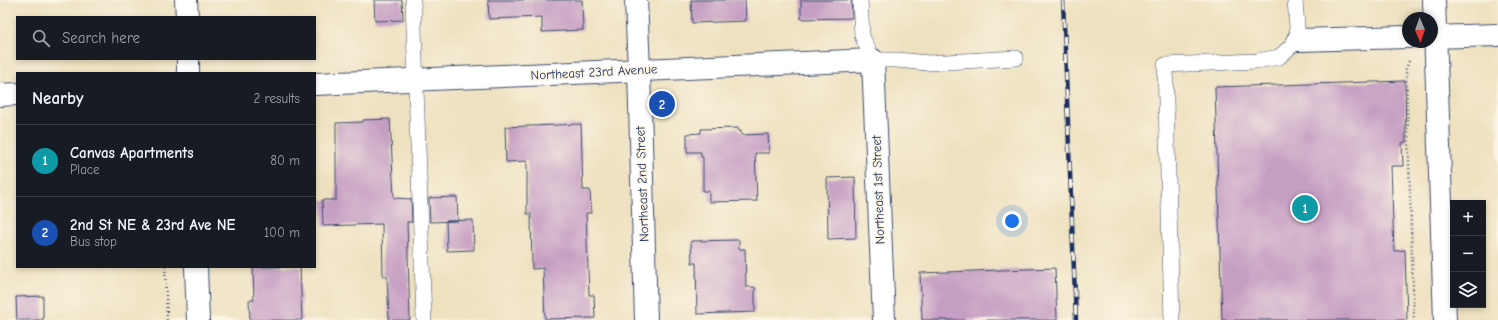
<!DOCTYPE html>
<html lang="en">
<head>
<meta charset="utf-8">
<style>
	:root { --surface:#171b24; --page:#20242c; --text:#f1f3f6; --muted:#9ea1a6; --line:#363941; --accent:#d1495b }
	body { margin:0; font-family:"Comic Neue",sans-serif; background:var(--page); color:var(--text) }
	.controls { position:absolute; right:12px; bottom:12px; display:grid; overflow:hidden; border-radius:0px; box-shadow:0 2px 6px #0003 }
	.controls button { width:36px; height:36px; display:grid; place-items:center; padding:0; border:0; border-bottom:1px solid var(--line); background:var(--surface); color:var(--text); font:20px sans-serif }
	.compass { position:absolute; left:1402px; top:12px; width:36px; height:36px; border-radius:50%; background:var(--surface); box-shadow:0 2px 6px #0003; rotate:178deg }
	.you { position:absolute; left:1012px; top:221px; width:14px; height:14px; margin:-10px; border:3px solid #fff; border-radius:50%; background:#1a73e8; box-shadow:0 0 0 6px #1a73e833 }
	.badge { display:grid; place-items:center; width:26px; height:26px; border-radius:50%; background:var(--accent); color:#fff; font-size:13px; font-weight:700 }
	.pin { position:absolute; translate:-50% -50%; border:2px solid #fff; box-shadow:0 1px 4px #0006 }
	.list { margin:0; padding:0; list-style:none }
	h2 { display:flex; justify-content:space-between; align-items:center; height:52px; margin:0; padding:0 16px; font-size:17px }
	h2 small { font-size:13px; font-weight:400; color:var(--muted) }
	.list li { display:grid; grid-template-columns:26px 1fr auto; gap:12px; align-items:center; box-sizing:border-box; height:72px; padding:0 16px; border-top:1px solid var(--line) }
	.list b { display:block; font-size:15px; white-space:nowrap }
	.list p { margin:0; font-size:13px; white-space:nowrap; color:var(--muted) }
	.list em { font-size:13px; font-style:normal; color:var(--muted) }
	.icon { flex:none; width:22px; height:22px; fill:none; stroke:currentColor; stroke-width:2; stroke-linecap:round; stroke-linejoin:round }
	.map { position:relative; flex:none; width:1498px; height:320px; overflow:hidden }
	.search { position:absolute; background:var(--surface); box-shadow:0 2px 6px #0003; left:16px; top:16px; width:300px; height:44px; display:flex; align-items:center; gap:10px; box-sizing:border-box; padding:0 14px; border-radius:0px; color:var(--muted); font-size:15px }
	.panel { position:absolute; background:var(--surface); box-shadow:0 2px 6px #0003; left:16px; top:72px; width:300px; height:196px; border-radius:0px }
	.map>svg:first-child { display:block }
	.building { fill:#c59ec3 }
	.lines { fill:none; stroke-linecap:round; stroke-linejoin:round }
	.service-casing { stroke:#3b4a6d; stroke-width:16 }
	.minor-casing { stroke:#3b4a6d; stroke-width:24 }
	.tertiary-casing { stroke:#3b4a6d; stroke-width:24 }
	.path { stroke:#3b4a6d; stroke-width:2.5; stroke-dasharray:1 3; stroke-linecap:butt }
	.service { stroke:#fff; stroke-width:15 }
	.minor { stroke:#fff; stroke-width:22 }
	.tertiary { stroke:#fff; stroke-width:22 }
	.rail-casing { stroke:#1b2f5e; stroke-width:4.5 }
	.rail { stroke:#fcf5e5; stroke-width:3; stroke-dasharray:9; stroke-linecap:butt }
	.labels { text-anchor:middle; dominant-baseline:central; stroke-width:3; stroke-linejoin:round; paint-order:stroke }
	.street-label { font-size:13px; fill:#1b2f5e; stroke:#fcf5e5 }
</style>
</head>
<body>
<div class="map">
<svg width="1498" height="320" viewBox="0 0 1498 320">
	<rect width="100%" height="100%" fill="#fcf5e5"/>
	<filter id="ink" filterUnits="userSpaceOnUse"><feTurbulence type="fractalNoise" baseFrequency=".025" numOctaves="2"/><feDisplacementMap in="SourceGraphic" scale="8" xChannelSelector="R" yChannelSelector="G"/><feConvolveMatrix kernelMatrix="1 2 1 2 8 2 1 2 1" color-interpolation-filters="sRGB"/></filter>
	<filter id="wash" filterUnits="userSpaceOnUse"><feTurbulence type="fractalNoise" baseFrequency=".012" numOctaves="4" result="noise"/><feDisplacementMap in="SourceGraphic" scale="16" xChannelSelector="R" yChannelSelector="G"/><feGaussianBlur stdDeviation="0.9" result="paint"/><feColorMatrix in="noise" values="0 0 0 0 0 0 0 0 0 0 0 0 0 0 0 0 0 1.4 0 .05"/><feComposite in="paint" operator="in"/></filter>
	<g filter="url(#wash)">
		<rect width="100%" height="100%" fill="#eee1c0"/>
		<g id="blocks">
			<g class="building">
				<path d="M374,0H402L403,20L375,21Z"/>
				<path d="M488,0H582L583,30L542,32V17L489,19Z"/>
				<path d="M691,0H745L746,21L692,23Z"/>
				<path d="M801,0H851L852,18L801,19Z"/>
				<path d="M1405,81L1406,142L1402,143L1403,166H1391L1394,251L1405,250L1407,320H1222L1215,87Z"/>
				<path d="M390,119L394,198L411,199L412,222H407L410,320H389L387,276H383L382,224L323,226L322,200H336V123L363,122V120Z"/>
				<path d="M581,124L583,190H590L591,213H586L589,295H594L595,318L545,319L543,268L532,269L531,214H527V161L506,162L505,127Z"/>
				<path d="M738,128V131H741V135L768,134L769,153H755L757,201L709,202V191H703V157H701V152H687V134L701,133V129Z"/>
				<path d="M855,177L856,238L828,239L827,178Z"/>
				<path d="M457,197L458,221L430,222L429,198Z"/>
				<path d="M473,220L474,250L447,251L446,221Z"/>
				<path d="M739,240V249H745L746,287H755V312L697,314L696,263H692L691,241Z"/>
				<path d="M253,267H300L302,320H250L249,300H254Z"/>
				<path d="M1055,268L1057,320H922L920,273Z"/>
				<path d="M43,296V320H17L16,297Z"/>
			</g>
		</g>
	</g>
	<g filter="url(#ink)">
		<use href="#blocks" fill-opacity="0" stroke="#3b4a6d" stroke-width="1"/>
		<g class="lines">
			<g class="service-casing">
				<g id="service">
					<path d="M413,0L424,320"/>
					<path d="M860,0L862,36L873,60H897L928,63L1016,58"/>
					<path d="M1172,320L1165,65L1257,61L1279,57L1298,40L1295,0"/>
				</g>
			</g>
			<g class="minor-casing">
				<g id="minor">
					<path d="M186,0L187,17"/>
					<path d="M1434,0L1445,320"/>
					<path d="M1432,37L1498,35"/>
					<path d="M1298,40L1408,37"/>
					<path d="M188,59V73"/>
					<path d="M315,84L873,60L884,320"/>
					<path d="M0,95L17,94"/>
					<path d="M196,267L198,320"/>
				</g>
			</g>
			<g class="tertiary-casing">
				<path id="tertiary" d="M636,0L639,70L646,320"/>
			</g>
			<g class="path">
				<path d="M1409,61L1406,69L1414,320"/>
				<path d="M165,267L167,320"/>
			</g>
			<use href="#service" class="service"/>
			<use href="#minor" class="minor"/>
			<use href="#tertiary" class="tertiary"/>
			<g class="rail-casing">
				<path id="rail" d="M1063,0L1076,320"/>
			</g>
			<use href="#rail" class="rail"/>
		</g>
	</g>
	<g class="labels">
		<g class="street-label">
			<text transform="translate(594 72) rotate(-3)">Northeast 23rd Avenue</text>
			<text transform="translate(642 184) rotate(-92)">Northeast 2nd Street</text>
			<text transform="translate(878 190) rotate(-92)">Northeast 1st Street</text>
		</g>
	</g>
</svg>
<div class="controls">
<button>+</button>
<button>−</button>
<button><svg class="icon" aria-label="layers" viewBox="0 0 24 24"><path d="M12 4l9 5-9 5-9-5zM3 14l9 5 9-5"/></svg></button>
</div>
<svg class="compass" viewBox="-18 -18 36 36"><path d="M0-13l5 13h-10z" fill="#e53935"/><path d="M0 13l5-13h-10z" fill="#9ea1a6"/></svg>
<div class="you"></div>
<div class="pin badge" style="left:1305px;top:208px;background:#0f9aa8">1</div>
<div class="pin badge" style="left:662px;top:104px;background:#1a4fb4">2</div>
<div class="search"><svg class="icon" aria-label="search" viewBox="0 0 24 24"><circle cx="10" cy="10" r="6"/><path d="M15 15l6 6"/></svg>Search here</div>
<section class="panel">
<h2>Nearby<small>2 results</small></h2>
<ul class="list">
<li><span class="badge" style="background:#0f9aa8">1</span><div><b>Canvas Apartments</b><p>Place</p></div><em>80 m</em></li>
<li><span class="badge" style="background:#1a4fb4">2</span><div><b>2nd St NE &amp; 23rd Ave NE</b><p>Bus stop</p></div><em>100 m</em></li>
</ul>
</section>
</div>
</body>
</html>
